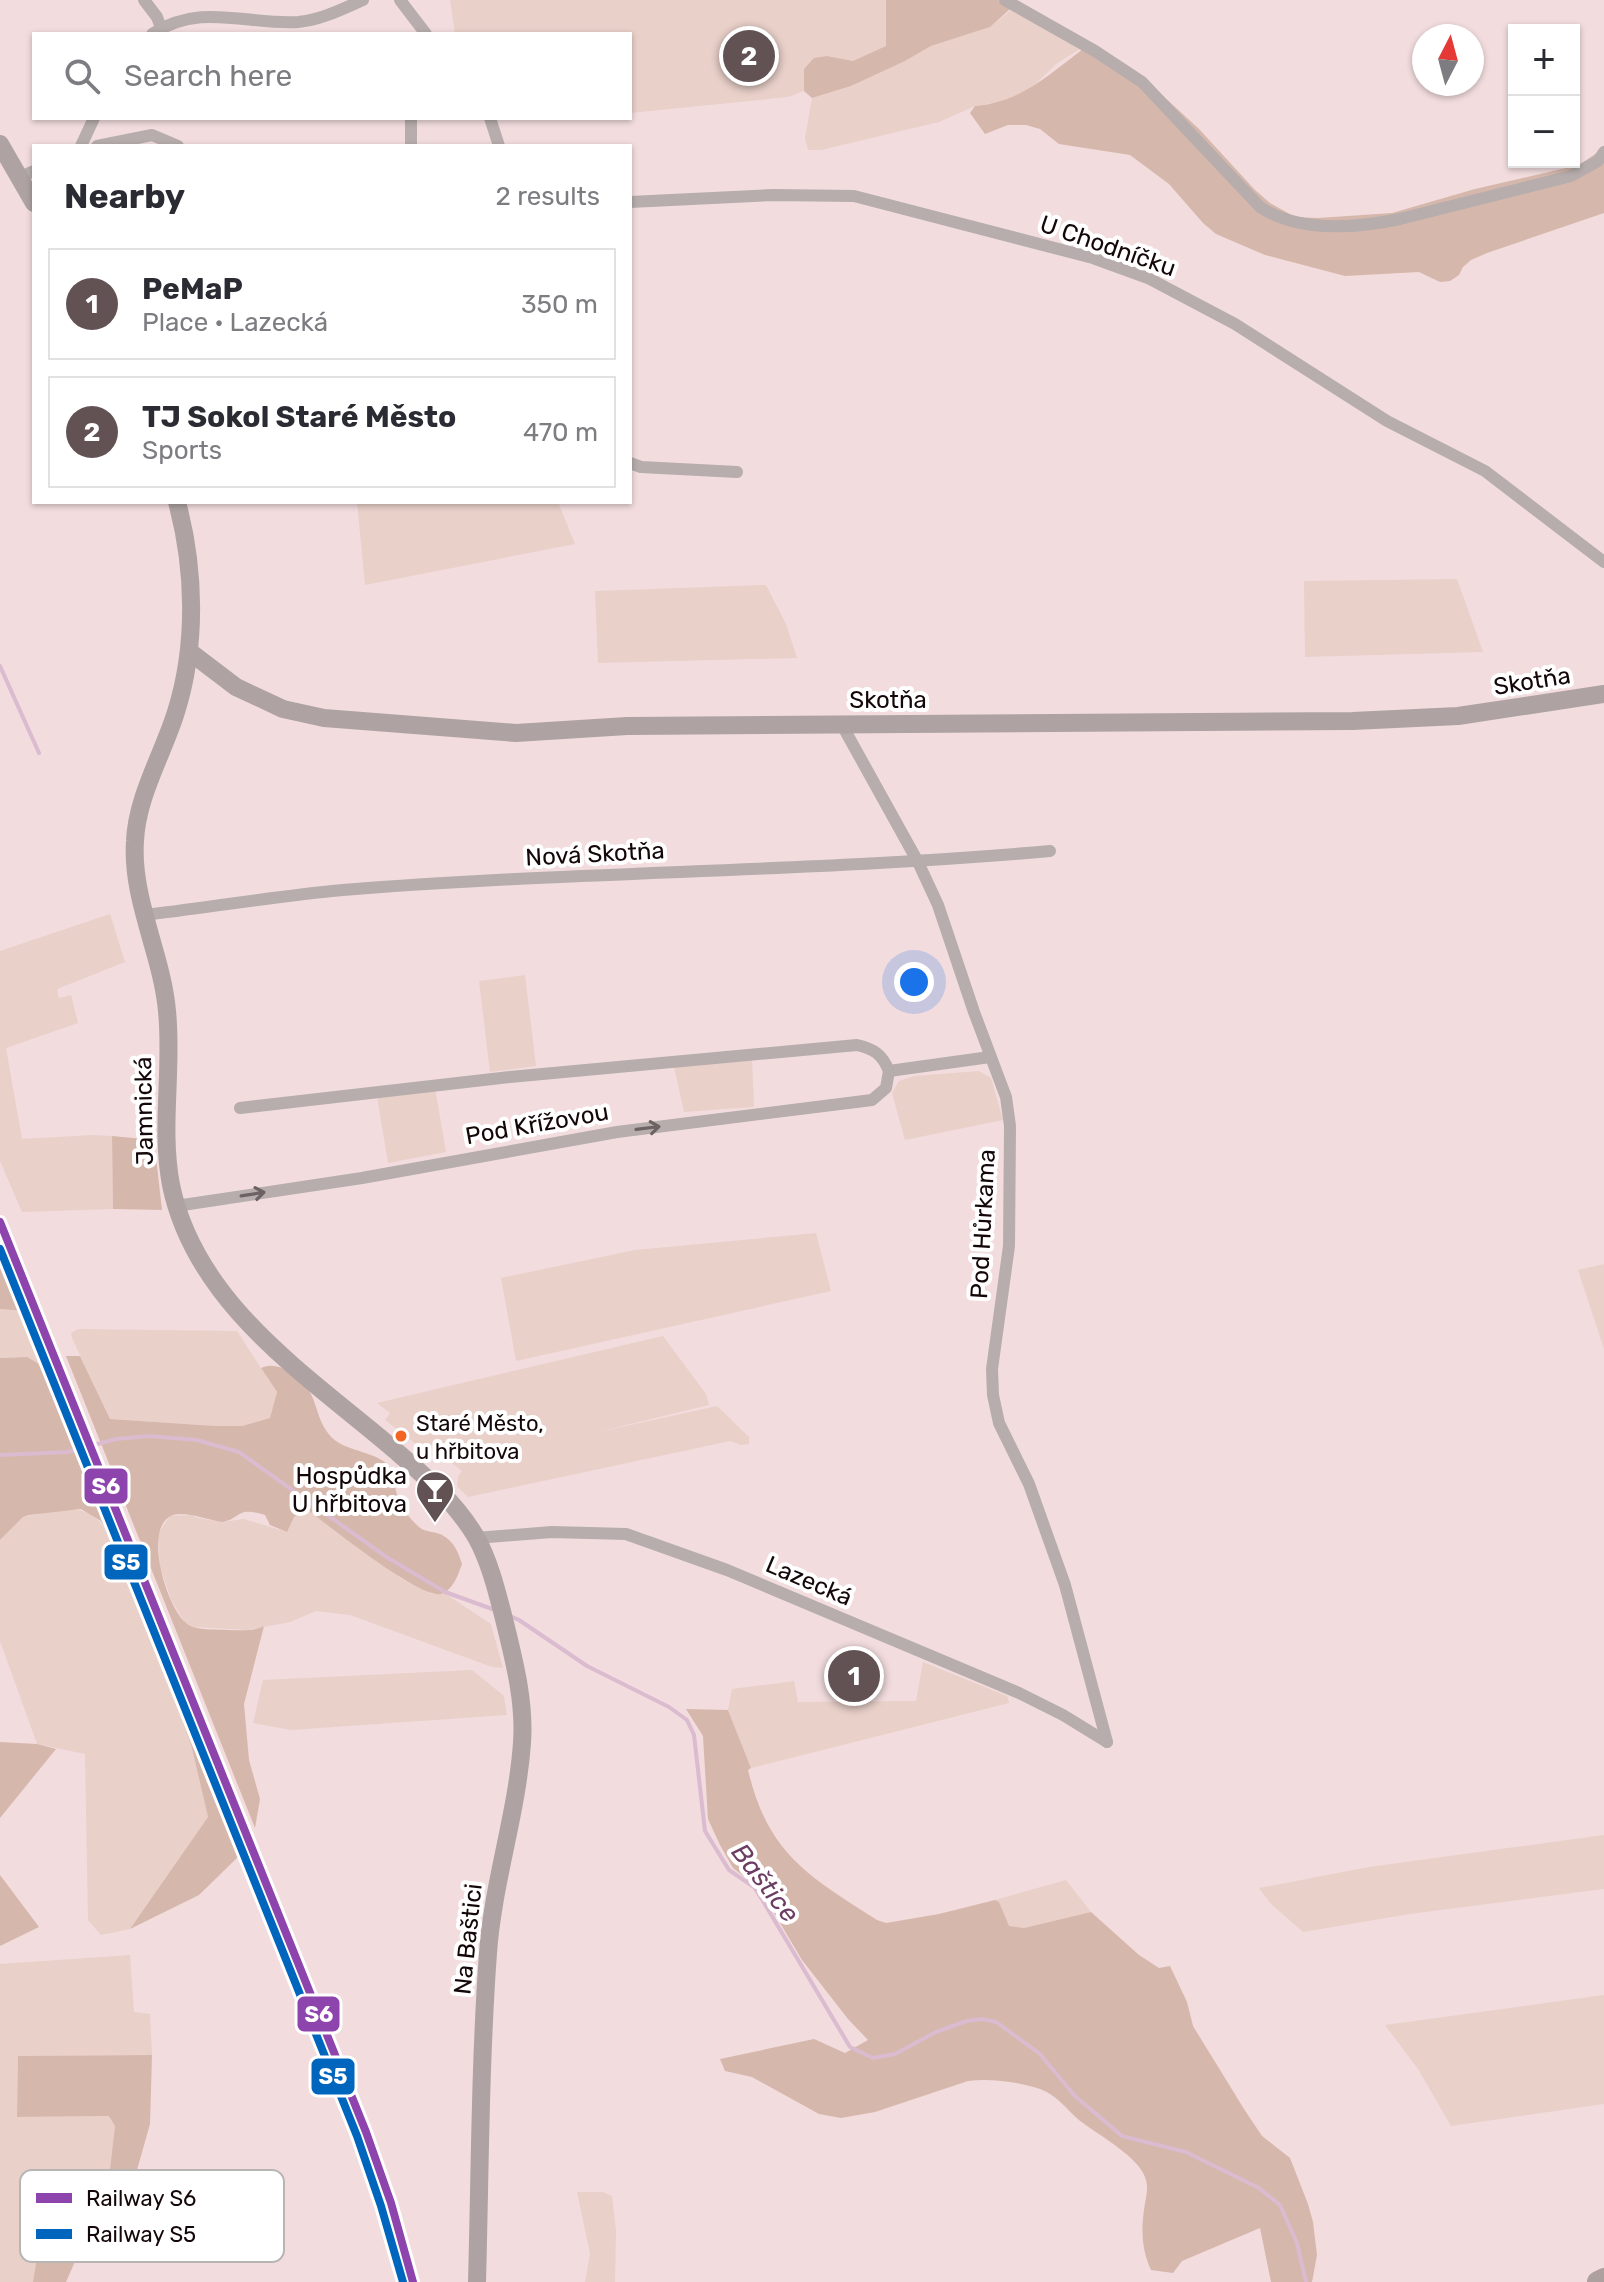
<!DOCTYPE html>
<html lang="en">
<head>
<meta charset="utf-8">
<style>
	:root { --surface:#fff; --page:#f2f2f3; --text:#2b2b33; --muted:#7c7c81; --line:#e1e1e2; --accent:#625254 }
	body { margin:0; font-family:Rubik,sans-serif; background:var(--page); color:var(--text) }
	.controls { position:absolute; right:24px; top:24px; display:grid; overflow:hidden; border-radius:0px; box-shadow:0 2px 6px #0004 }
	.controls button { width:72px; height:72px; display:grid; place-items:center; padding:0; border:0; border-bottom:2px solid var(--line); background:var(--surface); color:var(--text); font:40px sans-serif }
	.compass { position:absolute; left:1412px; top:24px; width:72px; height:72px; border-radius:50%; background:var(--surface); box-shadow:0 2px 6px #0004; rotate:6deg }
	.you { position:absolute; left:914px; top:982px; width:28px; height:28px; margin:-20px; border:6px solid #fff; border-radius:50%; background:#1a73e8; box-shadow:0 0 0 12px #1a73e833 }
	.badge { display:grid; place-items:center; width:52px; height:52px; border-radius:50%; background:var(--accent); color:#fff; font-size:26px; font-weight:700 }
	.pin { position:absolute; translate:-50% -50%; border:4px solid #fff; box-shadow:0 2px 8px #0006 }
	.list { margin:0; padding:0; list-style:none }
	h2 { display:flex; justify-content:space-between; align-items:center; height:104px; margin:0; padding:0 32px; font-size:34px }
	h2 small { font-size:26px; font-weight:400; color:var(--muted) }
	.list li { display:grid; grid-template-columns:52px 1fr auto; gap:24px; align-items:center; box-sizing:border-box; height:112px; margin:0 16px 16px; padding:0 16px; border:2px solid var(--line); border-radius:0px }
	.list b { display:block; font-size:30px; white-space:nowrap }
	.list p { margin:0; font-size:26px; white-space:nowrap; color:var(--muted) }
	.list em { font-size:26px; font-style:normal; color:var(--muted) }
	.icon { flex:none; width:44px; height:44px; fill:none; stroke:currentColor; stroke-width:2; stroke-linecap:round; stroke-linejoin:round }
	.map { position:relative; flex:none; width:1604px; height:2282px; overflow:hidden }
	.search { position:absolute; background:var(--surface); box-shadow:0 2px 6px #0004; left:32px; top:32px; width:600px; height:88px; display:flex; align-items:center; gap:20px; box-sizing:border-box; padding:0 28px; border-radius:0px; color:var(--muted); font-size:30px }
	.panel { position:absolute; background:var(--surface); box-shadow:0 2px 6px #0004; left:32px; top:144px; width:600px; height:360px; border-radius:0px }
	.map>svg:first-child { display:block }
	.green { fill:#e9d0c9 }
	.forest { fill:#d6b7ab }
	.lines { fill:none; stroke-linecap:round; stroke-linejoin:round }
	.stream { stroke:#dabbcf; stroke-width:4 }
	.street { stroke:#b6adac; stroke-width:12 }
	.secondary { stroke:#aea3a2; stroke-width:18 }
	.highway { stroke:#aea09f; stroke-width:22 }
	.rail-1-casing { stroke:#fff; stroke-width:14 }
	.rail-2-casing { stroke:#fff; stroke-width:14 }
	.rail-1 { stroke:#8e44ad; stroke-width:8 }
	.rail-2 { stroke:#0065bd; stroke-width:8 }
	.oneway { stroke:#6d6263 }
	.bus-dot { fill:#f26522; stroke:#fff; stroke-width:3 }
	.labels { text-anchor:middle; dominant-baseline:central; stroke-width:8; stroke-linejoin:round; paint-order:stroke }
	.bus-label { font-size:22px; fill:#140709; stroke:#fff; text-anchor:start }
	.street-label { font-size:24px; fill:#140709; stroke:#fff }
	.poi-label { font-size:24px; fill:#140709; stroke:#fff; text-anchor:end }
	.water-label { font-size:26px; font-style:italic; fill:#6c3d64; stroke:#fff }
	.key { fill:#fff; stroke:#b8b5b5; stroke-width:2 }
	.key-label { font-size:22px; fill:#140709 }
	.line-badge { stroke:#fff; stroke-width:3 }
	.badge-label { font-size:22px; text-anchor:middle; font-weight:bold; fill:#fff }
</style>
</head>
<body>
<div class="map">
<svg width="1604" height="2282" viewBox="0 0 1604 2282">
	<rect width="100%" height="100%" fill="#f2dcde"/>
	<g class="green">
		<path d="M450,0H886L887,46L853,61L827,56L804,69V91L788,97L630,113V34H455Z"/>
		<path d="M1011,10L1080,49L1056,64L1033,87L1010,100L975,106L939,122L821,150H808L805,138L812,98L851,86L905,61L931,46L990,27Z"/>
		<path d="M357,502H558L575,544L365,585Z"/>
		<path d="M1457,579L1483,652L1305,657L1304,581Z"/>
		<path d="M766,585L786,624L797,658L598,663L595,591Z"/>
		<path d="M110,914L125,962L57,989L59,998L71,995L78,1023L6,1048L22,1139L93,1135L112,1136L113,1209L22,1212L0,1161V951Z"/>
		<path d="M525,975L536,1066L490,1072L479,981Z"/>
		<path d="M752,1059L754,1107L684,1112L674,1067Z"/>
		<path d="M979,1071L991,1078L1003,1120L905,1140L892,1093L899,1081L914,1076Z"/>
		<path d="M435,1088L446,1152L388,1163L377,1097Z"/>
		<path d="M816,1233L831,1291L516,1361L501,1278L635,1250Z"/>
		<path d="M1604,1264V1349L1578,1270Z"/>
		<path d="M0,1309L25,1311L50,1370L27,1357L0,1358Z"/>
		<path d="M78,1329L237,1331L277,1393L270,1418L242,1426H215L110,1419L72,1338L71,1333Z"/>
		<path d="M663,1336L706,1394L709,1405L594,1433L717,1406L749,1437V1444L741,1445L730,1441L468,1497L457,1486L458,1477L462,1471L443,1456L434,1458L385,1420L390,1413L377,1403Z"/>
		<path d="M65,1509C98,1509 103,1525 117,1551L191,1744L208,1817L130,1929L101,1935L88,1920L85,1754L37,1744L0,1641V1540L23,1517Z"/>
		<path d="M308,1510L402,1579L432,1594L444,1593L491,1624L503,1668L492,1667L350,1615L316,1611L290,1622L248,1630L195,1627L185,1623L171,1599L160,1567L158,1534L170,1516L192,1515L198,1518L222,1522L244,1519L287,1532L294,1517Z"/>
		<path d="M923,1662L1007,1696L1009,1703L751,1768L728,1710L732,1689L794,1681L798,1702L916,1701Z"/>
		<path d="M472,1670L504,1696L507,1715L291,1730L253,1723L263,1680Z"/>
		<path d="M1604,1835V1889L1410,1914L1303,1932L1270,1903L1259,1888L1369,1867Z"/>
		<path d="M1066,1880L1091,1912L1024,1928L1008,1926L999,1902L995,1900Z"/>
		<path d="M130,1955L134,2012L150,2014L152,2055L18,2056L17,2117L110,2116L115,2126L110,2169L37,2256L33,2282H0V1964Z"/>
		<path d="M1604,1995V2104L1451,2126L1418,2069L1385,2025Z"/>
		<path d="M577,2192H603L612,2196L616,2231L615,2282H585L590,2253Z"/>
	</g>
	<g class="forest">
		<path d="M886,0H998L1010,9L990,27L931,46L905,61L851,86L812,98L804,91V69L814,58L827,56L853,61L886,46Z"/>
		<path d="M1083,49L1161,94L1199,129L1255,190L1270,203L1295,217L1318,218L1392,213L1475,189L1579,165L1604,148V213L1487,253L1471,260L1463,267L1459,275L1450,281L1440,282L1419,272L1345,276L1265,255L1216,234L1203,223L1169,184L1130,155L1059,144L1040,129L1026,125H1008L985,134L970,113L975,106C1021,102 1047,76 1083,49Z"/>
		<path d="M112,1136L154,1140L162,1210L113,1209Z"/>
		<path d="M0,1249L25,1311L0,1309Z"/>
		<path d="M66,1356H80L110,1419L215,1426H242L270,1418L277,1392L261,1368C277,1361 292,1372 304,1384C319,1399 315,1425 336,1441C352,1453 384,1452 394,1473C396,1478 395,1486 396,1491C399,1505 409,1518 419,1527C426,1533 435,1531 442,1535C454,1541 458,1552 462,1564C458,1575 453,1590 441,1594C420,1599 329,1526 308,1510L294,1517L287,1532L270,1525L265,1515C235,1506 243,1518 222,1522C208,1520 186,1511 173,1515C142,1526 166,1605 185,1622C194,1631 214,1629 227,1630C240,1630 252,1632 264,1626L244,1704L249,1760L260,1799L255,1828Z"/>
		<path d="M27,1357L50,1370L243,1852L199,1895L130,1929L208,1817L191,1744L117,1551L101,1521L81,1509L29,1515L23,1517L0,1540V1358Z"/>
		<path d="M686,1709L728,1710L751,1768L748,1770C768,1854 808,1876 877,1920L886,1923L939,1914L995,1900L999,1902L1009,1926L1024,1928L1091,1912L1139,1955L1159,1968L1170,1966L1187,2002L1193,2026L1244,2109L1262,2136L1290,2158L1308,2204L1313,2222L1317,2255L1312,2282H1271L1260,2228L1182,2261L1173,2273L1151,2270C1142,2250 1141,2232 1144,2210C1145,2200 1149,2190 1146,2180C1141,2158 1100,2136 1083,2123C1068,2112 1059,2096 1040,2089C1019,2082 990,2078 968,2081L875,2112L841,2118L819,2114L752,2077L725,2071L720,2059L814,2039L845,2053L868,2040L848,2019L802,1960L760,1889L733,1868L720,1845L708,1819L703,1736Z"/>
		<path d="M0,1742L37,1744L56,1749L0,1818Z"/>
		<path d="M0,1875L39,1927L0,1946Z"/>
		<path d="M152,2055L150,2124L137,2170L124,2181L94,2218L66,2282H33L37,2257L110,2169L115,2126L109,2116L17,2117L18,2056Z"/>
	</g>
	<g class="lines">
		<g class="stream">
			<path d="M0,666L39,753"/>
			<path d="M0,1455L68,1452L116,1439L149,1436L197,1440L239,1452L385,1556L445,1592L495,1610"/>
			<path d="M510,1616L519,1620L587,1666L669,1707L687,1720L694,1735L705,1831L729,1870L754,1887L763,1901L850,2047L873,2058L895,2054L936,2032L967,2021L982,2019L996,2022L1039,2053L1075,2096L1122,2136L1186,2152L1259,2188L1280,2205L1297,2243L1306,2282"/>
		</g>
		<g class="street">
			<path d="M144,0L157,17L161,28"/>
			<path d="M400,0L426,34"/>
			<path d="M1005,0L1095,51L1142,82L1260,207C1299,233 1356,228 1400,219L1571,176L1598,161L1604,152"/>
			<path d="M152,34C201,2 246,25 298,22C321,20 342,9 363,0"/>
			<path d="M411,118V146"/>
			<path d="M490,118L499,146"/>
			<path d="M81,146L94,118"/>
			<path d="M97,146L152,135L178,146"/>
			<path d="M20,177L34,171"/>
			<path d="M630,202L772,195L854,196L1093,258L1148,278L1235,324L1387,421L1485,471L1604,562"/>
			<path d="M630,463L641,467L737,472"/>
			<path d="M842,725L918,862L938,905L974,1012L1006,1097L1010,1126L1009,1246L992,1369L993,1395L999,1423L1029,1484L1065,1585L1107,1742"/>
			<path d="M145,915C211,907 277,896 343,890C578,871 815,872 1050,851"/>
			<path d="M240,1108L510,1077L857,1045C874,1049 882,1054 889,1071L990,1057"/>
			<path d="M176,1206L362,1178L617,1132L872,1100L886,1088L889,1071"/>
			<path d="M476,1538L552,1532L626,1534L727,1570L1019,1693L1063,1715L1107,1742"/>
		</g>
		<g class="secondary">
			<path d="M0,144L34,203"/>
			<path d="M177,502C195,569 197,645 176,712C163,754 137,796 135,841C131,899 162,954 167,1011C173,1069 160,1127 171,1185C196,1306 310,1377 397,1452C427,1478 456,1503 476,1537C490,1562 497,1592 504,1619C514,1660 525,1701 522,1743C517,1814 493,1882 488,1953C480,2062 480,2173 477,2282"/>
			<path d="M190,652L236,687L283,709L324,718L516,733L627,726L1353,721L1458,716L1604,694"/>
		</g>
		<path class="highway" d="M1598,2282L1604,2279"/>
		<g class="rail-1-casing">
			<path id="rail-1" d="M0,1222L366,2132L391,2203L413,2282"/>
		</g>
		<g class="rail-2-casing">
			<path id="rail-2" d="M0,1249L357,2136L381,2206L403,2282"/>
		</g>
		<use href="#rail-1" class="rail-1"/>
		<use href="#rail-2" class="rail-2"/>
	</g>
	<defs><path id="oneway-shaft" d="M-6 0H5M1.5-3L5.5 0L1.5 3" fill="none" stroke-width="1.6" stroke-linecap="round" stroke-linejoin="round" transform="scale(2)"/></defs>
	<g class="oneway">
		<use href="#oneway-shaft" transform="translate(648 1128) rotate(-7)"/>
		<use href="#oneway-shaft" transform="translate(253 1194) rotate(-9)"/>
	</g>
	<defs>
		<g id="bar-pin" transform="scale(2)"><path d="M0 17L-7.5 6A9.5 9.5 0 1 1 7.5 6Z" fill="#625254" stroke="#fff"/><path d="M-6-5H6L.8 .8V4.5H3.5V6h-7V4.5H-.8V.8Z" fill="#fff"/></g>
	</defs>
	<g fill-rule="evenodd">
		<use href="#bar-pin" x="435" y="1490"/>
	</g>
	<circle class="bus-dot" cx="401" cy="1436" r="7"/>
	<g class="labels">
		<g class="bus-label">
			<text x="416" y="1423">Staré Město,<tspan x="416" dy="28">u hřbitova</tspan></text>
		</g>
		<g class="street-label">
			<text transform="translate(1108 246) rotate(19)">U Chodníčku</text>
			<text transform="translate(1532 681) rotate(-9)">Skotňa</text>
			<text x="888" y="700">Skotňa</text>
			<text transform="translate(595 854) rotate(-3)">Nová Skotňa</text>
			<text transform="translate(144 1111) rotate(-91)">Jamnická</text>
			<text transform="translate(537 1124) rotate(-10)">Pod Křížovou</text>
			<text transform="translate(983 1224) rotate(-87)">Pod Hůrkama</text>
			<text transform="translate(809 1581) rotate(23)">Lazecká</text>
			<text transform="translate(468 1939) rotate(-84)">Na Baštici</text>
		</g>
		<g class="poi-label">
			<text x="407" y="1476">Hospůdka<tspan x="407" dy="28">U hřbitova</tspan></text>
		</g>
		<g class="water-label">
			<text transform="translate(765 1883) rotate(52)">Baštice</text>
		</g>
	</g>
	<rect x="20" y="2170" width="264" height="92" rx="12" class="key"/>
	<rect x="36" y="2193" width="36" height="10" fill="#8e44ad"/>
	<rect x="36" y="2229" width="36" height="10" fill="#0065bd"/>
	<g class="key-label">
		<text x="86" y="2206">Railway S6</text>
		<text x="86" y="2242">Railway S5</text>
	</g>
	<g class="line-badge">
		<rect x="83" y="1467" width="46" height="38" rx="8" fill="#8e44ad"/>
		<rect x="103" y="1543" width="46" height="38" rx="8" fill="#0065bd"/>
		<rect x="296" y="1995" width="45" height="38" rx="8" fill="#8e44ad"/>
		<rect x="310" y="2057" width="46" height="39" rx="8" fill="#0065bd"/>
	</g>
	<g class="badge-label">
		<text x="106" y="1494">S6</text>
		<text x="126" y="1570">S5</text>
		<text x="319" y="2022">S6</text>
		<text x="333" y="2084">S5</text>
	</g>
</svg>
<div class="controls">
<button>+</button>
<button>−</button>
</div>
<svg class="compass" viewBox="-18 -18 36 36"><path d="M0-13l5 13h-10z" fill="#e53935"/><path d="M0 13l5-13h-10z" fill="#7c7c81"/></svg>
<div class="you"></div>
<div class="pin badge" style="left:854px;top:1676px">1</div>
<div class="pin badge" style="left:749px;top:56px">2</div>
<div class="search"><svg class="icon" aria-label="search" viewBox="0 0 24 24"><circle cx="10" cy="10" r="6"/><path d="M15 15l6 6"/></svg>Search here</div>
<section class="panel">
<h2>Nearby<small>2 results</small></h2>
<ul class="list">
<li><span class="badge">1</span><div><b>PeMaP</b><p>Place · Lazecká</p></div><em>350 m</em></li>
<li><span class="badge">2</span><div><b>TJ Sokol Staré Město</b><p>Sports</p></div><em>470 m</em></li>
</ul>
</section>
</div>
</body>
</html>
